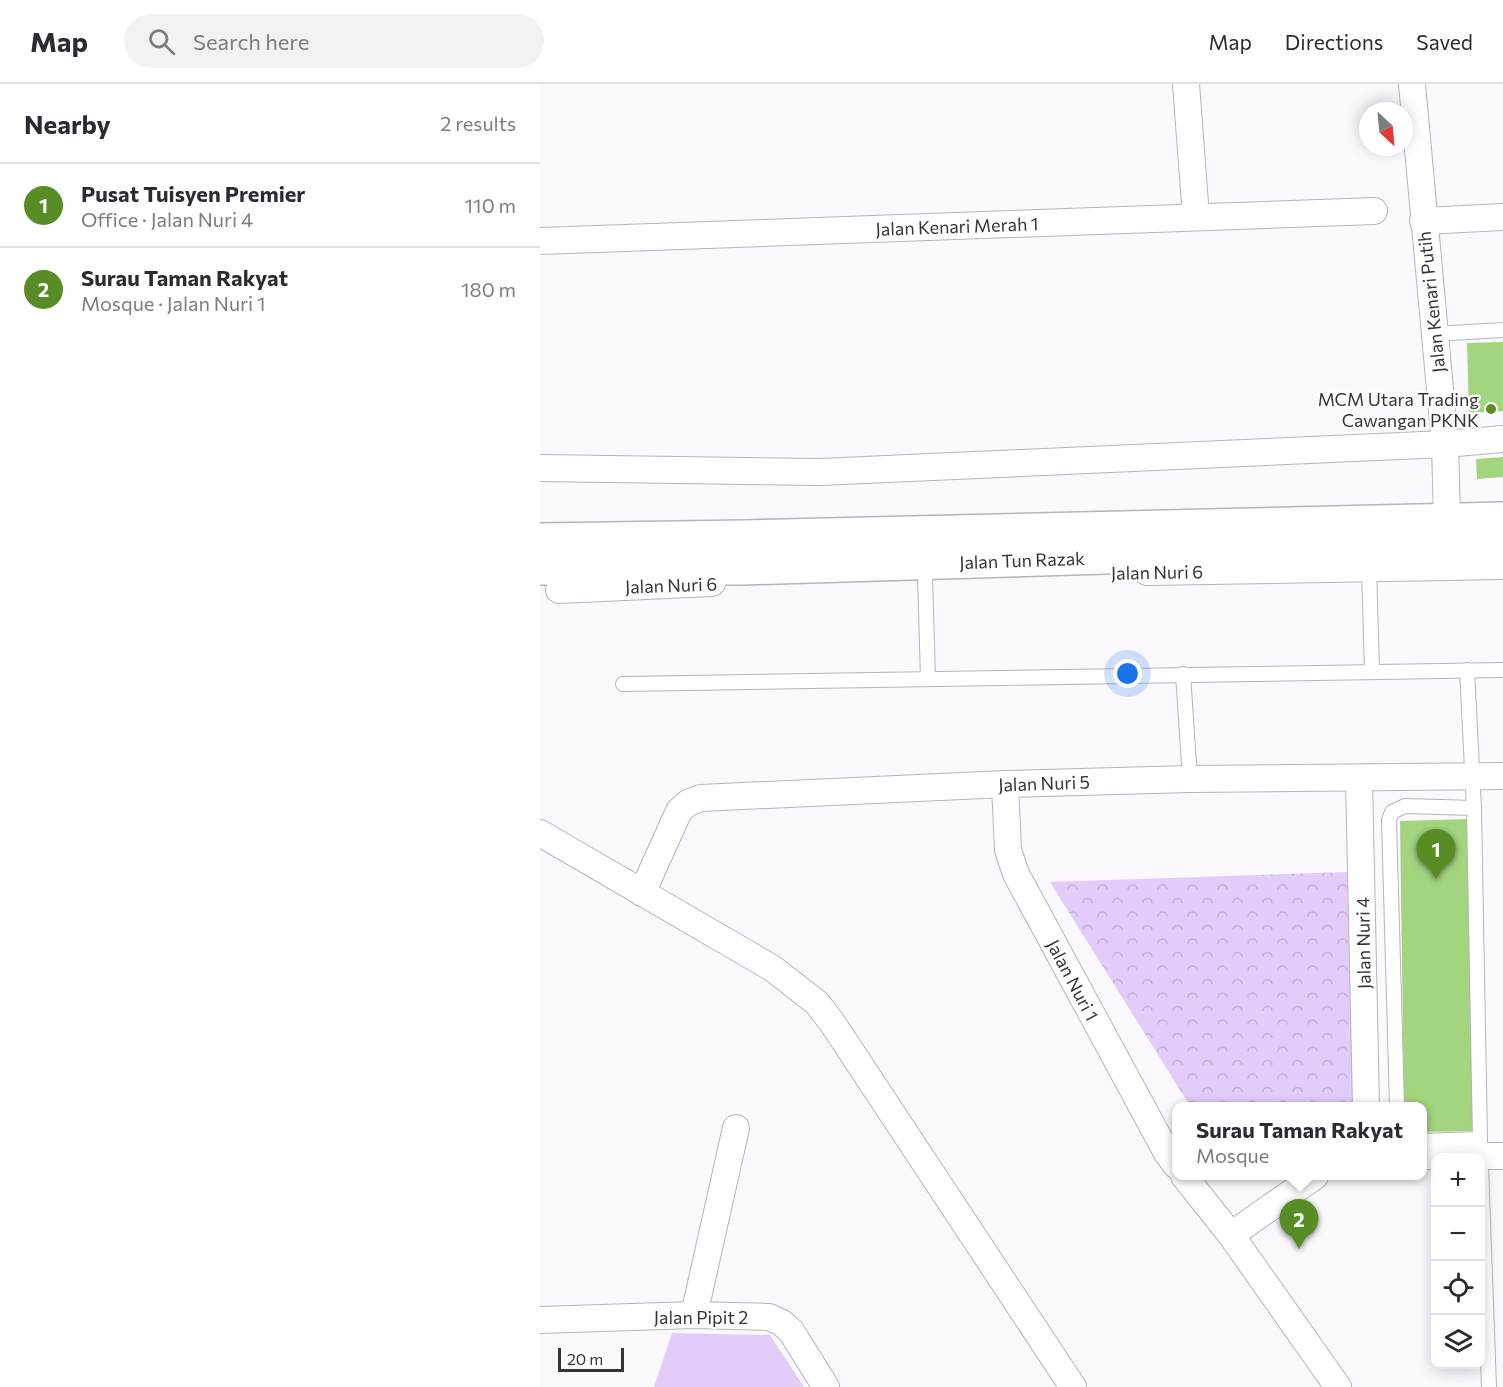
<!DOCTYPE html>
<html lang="en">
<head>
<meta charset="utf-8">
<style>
	:root { --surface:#fff; --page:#f2f2f3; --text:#2b2b33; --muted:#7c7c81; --line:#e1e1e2; --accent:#588c25 }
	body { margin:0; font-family:Commissioner,sans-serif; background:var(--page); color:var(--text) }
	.controls { position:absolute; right:18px; bottom:18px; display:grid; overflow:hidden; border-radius:12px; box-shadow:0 3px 15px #0003 }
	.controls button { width:54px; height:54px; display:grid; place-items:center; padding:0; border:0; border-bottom:2px solid var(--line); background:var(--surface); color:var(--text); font:30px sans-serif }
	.compass { position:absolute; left:819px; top:18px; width:54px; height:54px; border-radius:50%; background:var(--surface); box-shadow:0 3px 15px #0003; rotate:154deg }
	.scale { position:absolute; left:18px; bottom:15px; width:66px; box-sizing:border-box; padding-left:6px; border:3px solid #353436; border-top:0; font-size:16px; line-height:21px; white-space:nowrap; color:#353436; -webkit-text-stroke:4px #fff; paint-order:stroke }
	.you { position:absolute; left:588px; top:590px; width:21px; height:21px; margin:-15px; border:4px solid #fff; border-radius:50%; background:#1a73e8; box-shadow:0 0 0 9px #1a73e833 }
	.badge { display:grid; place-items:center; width:39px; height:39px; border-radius:50%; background:var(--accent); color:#fff; font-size:20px; font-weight:700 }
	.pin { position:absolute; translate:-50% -50px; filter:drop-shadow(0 2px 3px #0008) }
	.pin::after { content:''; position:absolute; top:32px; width:21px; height:18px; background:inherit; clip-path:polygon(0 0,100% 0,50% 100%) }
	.popup { position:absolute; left:632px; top:1018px; width:255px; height:78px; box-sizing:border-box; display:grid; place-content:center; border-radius:12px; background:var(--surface); filter:drop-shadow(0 2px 4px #0005); font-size:20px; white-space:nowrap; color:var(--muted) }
	.popup b { font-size:22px; color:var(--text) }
	.popup::after { content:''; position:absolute; left:50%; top:100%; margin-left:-12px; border:12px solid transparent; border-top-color:var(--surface) }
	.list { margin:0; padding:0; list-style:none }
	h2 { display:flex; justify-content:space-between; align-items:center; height:78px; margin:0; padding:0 24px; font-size:26px }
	h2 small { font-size:20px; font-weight:400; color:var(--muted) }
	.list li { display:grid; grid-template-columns:39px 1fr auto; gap:18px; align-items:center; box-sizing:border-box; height:84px; padding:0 24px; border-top:2px solid var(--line) }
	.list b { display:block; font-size:22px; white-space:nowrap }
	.list p { margin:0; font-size:20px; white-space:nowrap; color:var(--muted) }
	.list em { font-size:20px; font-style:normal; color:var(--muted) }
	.icon { flex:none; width:33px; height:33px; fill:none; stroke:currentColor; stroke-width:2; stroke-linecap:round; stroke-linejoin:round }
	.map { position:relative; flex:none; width:963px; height:1303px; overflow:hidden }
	header { display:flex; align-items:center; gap:36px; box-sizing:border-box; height:84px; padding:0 30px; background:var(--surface); border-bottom:2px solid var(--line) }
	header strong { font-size:28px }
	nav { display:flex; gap:33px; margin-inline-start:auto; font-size:21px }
	.search { width:420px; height:54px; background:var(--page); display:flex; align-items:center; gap:15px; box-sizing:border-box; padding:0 21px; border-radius:33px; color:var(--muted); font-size:22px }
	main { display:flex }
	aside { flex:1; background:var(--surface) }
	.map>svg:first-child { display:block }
	.green { fill:#e2cdfa }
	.forest { fill:url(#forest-crowns) }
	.building { fill:#a3d47e }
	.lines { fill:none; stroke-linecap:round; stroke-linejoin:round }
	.service-casing { stroke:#b6b4b9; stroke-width:16 }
	.minor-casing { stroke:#b6b4b9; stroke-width:28 }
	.secondary-casing { stroke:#b6b4b9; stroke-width:36 }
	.service { stroke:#fff; stroke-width:14 }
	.minor { stroke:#fff; stroke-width:26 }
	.secondary { stroke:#fff; stroke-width:33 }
	.poi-dot { fill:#588c25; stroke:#fff; stroke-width:2 }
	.labels { text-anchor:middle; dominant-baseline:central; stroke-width:4.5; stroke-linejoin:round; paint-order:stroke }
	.street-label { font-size:18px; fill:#353436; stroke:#fff }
	.poi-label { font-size:18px; fill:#353436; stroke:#fff; text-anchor:end }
</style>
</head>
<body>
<header>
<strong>Map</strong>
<div class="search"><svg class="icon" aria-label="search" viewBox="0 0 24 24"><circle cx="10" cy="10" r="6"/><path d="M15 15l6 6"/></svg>Search here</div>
<nav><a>Map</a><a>Directions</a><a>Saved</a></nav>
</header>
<main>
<aside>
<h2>Nearby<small>2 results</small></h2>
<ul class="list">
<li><span class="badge">1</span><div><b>Pusat Tuisyen Premier</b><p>Office · Jalan Nuri 4</p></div><em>110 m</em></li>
<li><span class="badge">2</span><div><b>Surau Taman Rakyat</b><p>Mosque · Jalan Nuri 1</p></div><em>180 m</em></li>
</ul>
</aside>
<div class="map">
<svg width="963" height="1303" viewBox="0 0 963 1303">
	<defs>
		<pattern id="forest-crowns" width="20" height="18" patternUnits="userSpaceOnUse" patternTransform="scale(1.5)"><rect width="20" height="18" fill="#e2cdfa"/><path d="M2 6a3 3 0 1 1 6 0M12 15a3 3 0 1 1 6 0" fill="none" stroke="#c2b1d7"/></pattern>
	</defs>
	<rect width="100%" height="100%" fill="#fbf8fe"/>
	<path class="green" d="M132,1249L230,1251L264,1303H114Z"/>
	<path class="forest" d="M807,788L814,1022H721L715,1020L711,1022H650L510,798Z"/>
	<g class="building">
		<path d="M963,258V327L929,329L927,259Z"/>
		<path d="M963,373V393L937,395L936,375Z"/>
		<path d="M930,735L933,1047L882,1048V1022H864L860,737Z"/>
	</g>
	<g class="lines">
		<g class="service-casing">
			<g id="service">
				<path d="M894,250L963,246"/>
				<path d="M829,485L832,587"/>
				<path d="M385,491L388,595"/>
				<path d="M643,590L650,695"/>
				<path d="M83,600L963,586"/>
				<path d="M934,724L940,1055L949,1303"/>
				<path d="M857,1022L849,736L852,728L865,722L934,724L927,586"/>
				<path d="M882,1057L940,1055"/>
			</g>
		</g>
		<g class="minor-casing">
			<g id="minor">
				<path d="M646,0L656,133"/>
				<path d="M872,0L905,360L907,436"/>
				<path d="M883,137L963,133"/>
				<path d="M0,157L834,127"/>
				<path d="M0,384L280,388L905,360L963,355"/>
				<path d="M607,488L963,482"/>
				<path d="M19,506L172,499"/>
				<path d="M819,695L826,1022"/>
				<path d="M465,700L468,766L476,790L627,1069L636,1081"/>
				<path d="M0,749L232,884L277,919L293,940L533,1303"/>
				<path d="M102,809L139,727L148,719L161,714L465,700L650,695L963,692"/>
				<path d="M882,1072H963"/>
				<path d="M644,1092L691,1151L798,1303"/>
				<path d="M691,1151L775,1092"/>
				<path d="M154,1231L196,1044"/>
				<path d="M0,1236L154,1231L229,1233L242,1239L251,1247L286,1303"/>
			</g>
		</g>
		<g class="secondary-casing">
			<g id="secondary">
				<path d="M0,456L204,453L963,435"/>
				<path d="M0,484H202L963,461"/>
			</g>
		</g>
		<use href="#service" class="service"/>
		<use href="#minor" class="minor"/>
		<use href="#secondary" class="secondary"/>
	</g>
	<circle class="poi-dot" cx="951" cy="325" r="6"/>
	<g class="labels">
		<g class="street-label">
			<text transform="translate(417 142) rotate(-2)">Jalan Kenari Merah 1</text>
			<text transform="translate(891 218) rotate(-96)">Jalan Kenari Putih</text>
			<text transform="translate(482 476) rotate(-2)">Jalan Tun Razak</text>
			<text transform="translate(617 488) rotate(-1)">Jalan Nuri 6</text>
			<text transform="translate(131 501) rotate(-2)">Jalan Nuri 6</text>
			<text transform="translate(504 699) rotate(-2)">Jalan Nuri 5</text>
			<text transform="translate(823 859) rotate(-91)">Jalan Nuri 4</text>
			<text transform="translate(533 896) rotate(62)">Jalan Nuri 1</text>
			<text x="161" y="1233">Jalan Pipit 2</text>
		</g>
		<g class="poi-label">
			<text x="939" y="315">MCM Utara Trading<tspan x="939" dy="21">Cawangan PKNK</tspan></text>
		</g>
	</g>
</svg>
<div class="controls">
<button>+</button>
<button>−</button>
<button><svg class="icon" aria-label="locate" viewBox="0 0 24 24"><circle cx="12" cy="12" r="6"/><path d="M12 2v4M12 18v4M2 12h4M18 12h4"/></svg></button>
<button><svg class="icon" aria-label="layers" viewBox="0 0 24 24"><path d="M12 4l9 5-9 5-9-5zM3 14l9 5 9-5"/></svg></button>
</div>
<svg class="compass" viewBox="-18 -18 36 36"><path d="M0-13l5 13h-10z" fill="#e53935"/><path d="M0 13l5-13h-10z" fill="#7c7c81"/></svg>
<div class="scale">20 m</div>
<div class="you"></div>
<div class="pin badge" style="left:896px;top:795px">1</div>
<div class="pin badge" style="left:759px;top:1165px">2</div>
<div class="popup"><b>Surau Taman Rakyat</b>Mosque</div>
</div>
</main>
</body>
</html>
